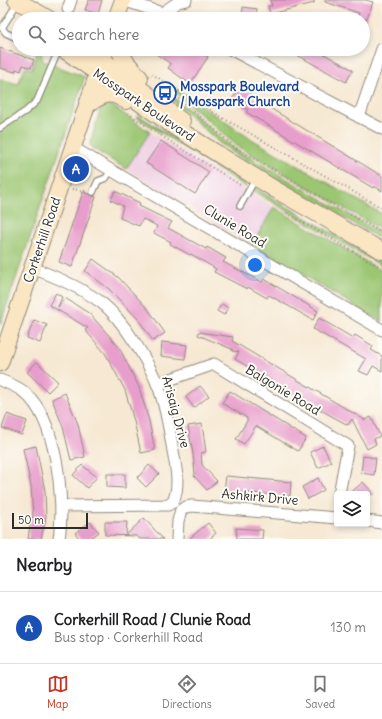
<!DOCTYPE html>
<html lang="en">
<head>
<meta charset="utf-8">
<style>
	:root { --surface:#fff; --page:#f2f2f2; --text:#202124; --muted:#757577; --line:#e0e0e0; --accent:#c8321e }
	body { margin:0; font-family:Delius,sans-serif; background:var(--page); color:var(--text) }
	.controls { position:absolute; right:12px; bottom:12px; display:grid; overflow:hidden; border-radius:4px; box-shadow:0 2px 6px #0003 }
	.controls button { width:36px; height:36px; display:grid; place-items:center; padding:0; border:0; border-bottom:1px solid var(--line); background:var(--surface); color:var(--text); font:20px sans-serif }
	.scale { position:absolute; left:12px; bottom:10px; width:76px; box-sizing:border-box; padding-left:4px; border:2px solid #2b2b2b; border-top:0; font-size:11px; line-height:14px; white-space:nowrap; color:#2b2b2b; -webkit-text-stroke:3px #fdfcf7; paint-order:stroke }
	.you { position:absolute; left:255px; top:265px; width:14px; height:14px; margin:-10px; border:3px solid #fff; border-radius:50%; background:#1a73e8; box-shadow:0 0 0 6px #1a73e833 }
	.badge { display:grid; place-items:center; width:26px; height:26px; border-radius:50%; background:var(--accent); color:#fff; font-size:13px; font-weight:700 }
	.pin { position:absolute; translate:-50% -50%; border:2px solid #fff; box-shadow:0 1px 4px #0006 }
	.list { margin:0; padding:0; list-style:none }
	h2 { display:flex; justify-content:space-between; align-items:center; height:52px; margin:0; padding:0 16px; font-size:17px }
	h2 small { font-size:13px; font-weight:400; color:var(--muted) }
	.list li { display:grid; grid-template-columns:26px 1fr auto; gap:12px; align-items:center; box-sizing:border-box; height:72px; padding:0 16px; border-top:1px solid var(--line) }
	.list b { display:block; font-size:15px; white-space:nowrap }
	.list p { margin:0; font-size:13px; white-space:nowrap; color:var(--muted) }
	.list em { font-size:13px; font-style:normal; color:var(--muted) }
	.icon { flex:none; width:22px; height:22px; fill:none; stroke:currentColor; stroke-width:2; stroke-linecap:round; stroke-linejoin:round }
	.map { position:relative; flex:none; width:382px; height:539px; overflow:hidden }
	.search { position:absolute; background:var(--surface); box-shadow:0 2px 6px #0003; left:12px; right:12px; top:12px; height:44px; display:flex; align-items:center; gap:10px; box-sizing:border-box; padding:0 14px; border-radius:22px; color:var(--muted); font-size:15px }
	.sheet { height:124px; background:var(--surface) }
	nav { display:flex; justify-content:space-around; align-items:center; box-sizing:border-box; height:56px; border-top:1px solid var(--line); background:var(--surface); font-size:11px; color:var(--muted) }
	nav a { display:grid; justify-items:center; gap:2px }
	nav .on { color:var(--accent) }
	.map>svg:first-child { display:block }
	.built { fill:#f0d0e4 }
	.green { fill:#9bc672; stroke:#63784e }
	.building { fill:#e89ecc }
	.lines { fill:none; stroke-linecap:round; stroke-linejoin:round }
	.lane-casing { stroke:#908a7e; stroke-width:8 }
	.street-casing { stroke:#908a7e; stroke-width:13 }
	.secondary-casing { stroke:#908a7e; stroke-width:18 }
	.path { stroke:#908a7e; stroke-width:2; stroke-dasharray:1 3; stroke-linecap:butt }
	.lane { stroke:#fff; stroke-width:5.5 }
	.street { stroke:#fff; stroke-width:11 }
	.secondary { stroke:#fbe6c3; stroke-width:16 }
	.labels { text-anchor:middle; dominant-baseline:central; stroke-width:4; stroke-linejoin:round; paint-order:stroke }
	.transit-label { font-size:13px; font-weight:bold; fill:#164399; stroke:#fdfcf7; text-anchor:start }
	.street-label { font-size:13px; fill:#2b2b2b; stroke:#fdfcf7 }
</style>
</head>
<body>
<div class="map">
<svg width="382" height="539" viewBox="0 0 382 539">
	<rect width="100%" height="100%" fill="#fdfcf7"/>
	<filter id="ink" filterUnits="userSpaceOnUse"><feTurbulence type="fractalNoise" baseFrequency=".025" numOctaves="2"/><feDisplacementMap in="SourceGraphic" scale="8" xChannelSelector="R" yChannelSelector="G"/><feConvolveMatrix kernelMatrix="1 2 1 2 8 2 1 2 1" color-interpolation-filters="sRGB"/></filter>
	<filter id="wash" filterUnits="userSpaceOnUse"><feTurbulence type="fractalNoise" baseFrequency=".012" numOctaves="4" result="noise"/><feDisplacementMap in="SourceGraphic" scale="16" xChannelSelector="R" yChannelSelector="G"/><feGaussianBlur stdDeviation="0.9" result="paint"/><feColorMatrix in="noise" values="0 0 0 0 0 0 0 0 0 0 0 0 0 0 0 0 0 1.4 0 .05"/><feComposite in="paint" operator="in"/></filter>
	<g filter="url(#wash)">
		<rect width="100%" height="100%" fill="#f6e8d2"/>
		<path class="built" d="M150,132L274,207L252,245L126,169Z"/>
		<g class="green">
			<path d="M38,49H40L43,61L85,77L0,325V79L18,84L25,67L32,69Z"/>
			<path d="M176,89L248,137L382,214V221L378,228L237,146L174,91Z"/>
			<path d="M175,98L233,148L382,234V240L249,163L222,145L173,101Z"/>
			<path d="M107,102L150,132L126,169L92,148L90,144L102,103Z"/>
			<path d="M140,116L247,184L246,187L136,117Z"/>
			<path d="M255,188L382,262V266L253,191Z"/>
			<path d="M274,207L382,271V322L252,245Z"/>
		</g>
		<g id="blocks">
			<g class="building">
				<path d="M89,0H102L98,14L85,10Z"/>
				<path d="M270,0H314V3L270,14L268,6H272Z"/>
				<path d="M325,0H365L373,2L367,19H357L359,13L325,2Z"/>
				<path d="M243,7L257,9L255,19H242Z"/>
				<path d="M0,48L34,60L31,68L23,65L21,71L16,69L15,72L0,68Z"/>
				<path d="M149,49H196L208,57L190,84L168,68L171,64Z"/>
				<path d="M286,49H315L353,70L346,82Z"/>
				<path d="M241,87L251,93L250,96L382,176V191L374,186L373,188L246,112L248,110L231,100Z"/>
				<path d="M161,141L209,172L195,194L146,163Z"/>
				<path d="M115,191L140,203L139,206L172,222L168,228L206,249L207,247L226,258L223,262L262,282L264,279L318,311L313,320L269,295L267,298L248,287L247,289L214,272L216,269L191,254L190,255L170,244L171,242L154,233L157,226L143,219L139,226L120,218L123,206L111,200Z"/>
				<path d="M83,192L96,197L72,267L59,262Z"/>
				<path d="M93,259L118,277L148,309L165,333L153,341L138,319L109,289L85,271Z"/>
				<path d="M56,293L62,297L58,307L65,298L90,314L119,347L139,387L149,421L155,450L141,453L134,421L125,390L105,353L85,330L88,328L49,305Z"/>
				<path d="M222,304L228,308L224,315L217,311Z"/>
				<path d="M319,318L353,338L355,335L373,346L371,350L382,356V371L373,366L368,375L359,371L366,359L313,329Z"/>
				<path d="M34,320L47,325L40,343L27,338Z"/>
				<path d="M199,332L233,337L232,341L365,420L371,417L380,436L374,439L376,444L367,449L352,419L348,425L326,413L235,359L239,352L232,351V349L198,335Z"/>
				<path d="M162,342L187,345L185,359L161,356Z"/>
				<path d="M37,362L58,382L48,392L27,372Z"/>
				<path d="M200,386L209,396L194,408L186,397Z"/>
				<path d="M230,391L306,438L298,451L256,426L244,444L236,439L247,421V418L222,403Z"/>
				<path d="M65,393L78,424L85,457L71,460L63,427L52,399Z"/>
				<path d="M7,414L27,421L22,435L2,428Z"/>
				<path d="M202,424L206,452L201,453L202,465L217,481L207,490L194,476L195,474L193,454L188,426Z"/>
				<path d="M36,446L45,491L46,516L41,539H28L31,517L33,518L31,486L23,449Z"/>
				<path d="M323,446L331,462L318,468L310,452Z"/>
				<path d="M363,456L376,458L374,475L361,473Z"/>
				<path d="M82,465L97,477L87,488L73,475Z"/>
				<path d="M149,465L159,474L146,487L137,478Z"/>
				<path d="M107,474H125V488L107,487Z"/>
				<path d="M226,476L291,482L290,496L224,491Z"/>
				<path d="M318,478L324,490L308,499L302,487Z"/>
				<path d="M363,482L374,494H349Z"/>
				<path d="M144,518L163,539H140L137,536L105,535V522H127L126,535Z"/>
				<path d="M90,522L99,532L90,539H80L75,533Z"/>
				<path d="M208,523L216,533L210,539H189Z"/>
				<path d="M236,528L263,530L262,539H237Z"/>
			</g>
		</g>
	</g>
	<g filter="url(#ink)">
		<use href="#blocks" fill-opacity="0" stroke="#908a7e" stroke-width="1"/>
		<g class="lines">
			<g class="lane-casing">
				<g id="lane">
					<path d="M18,2L2,28L6,33L19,39"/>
					<path d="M0,128L26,111L37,101L59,49"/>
					<path d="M93,192L98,181L106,178L112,169"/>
					<path d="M240,206L256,178"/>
				</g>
			</g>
			<g class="street-casing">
				<g id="street">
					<path d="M123,0L162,13L178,2L186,0"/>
					<path d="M68,9L71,0"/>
					<path d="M162,13L173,19"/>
					<path d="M230,49L382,129"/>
					<path d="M359,117L382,49"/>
					<path d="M72,147L382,330"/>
					<path d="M32,268C57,277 80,287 102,303C123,320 146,358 157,383C164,400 169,427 172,445C175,464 181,484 173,502"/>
					<path d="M0,380C8,383 18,387 24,392C57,419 65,499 59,539"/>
					<path d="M157,384L214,364L348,446L339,494"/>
					<path d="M62,506L168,505L173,502"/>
					<path d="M181,510L186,507L192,506L337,518"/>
					<path d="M367,521L382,523"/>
					<path d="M177,539L178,521L181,510"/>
				</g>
			</g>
			<g class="secondary-casing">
				<g id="secondary">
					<path d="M16,0L49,19"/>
					<path d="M116,19L123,0"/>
					<path d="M63,49L176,128L276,190L382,251"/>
					<path d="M89,49L182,121"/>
					<path d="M118,49L127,63L140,78"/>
					<path d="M87,105C104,94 109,90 126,101"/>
					<path d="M0,363L106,49"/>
				</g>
			</g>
			<g class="path">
				<path d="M152,74L221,117L382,208"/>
				<path d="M168,83L169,90L236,148L382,233"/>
				<path d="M128,113L155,132L242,186"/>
				<path d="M72,189L86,191"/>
				<path d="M287,213L382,268"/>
				<path d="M379,231L382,227"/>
			</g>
			<use href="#lane" class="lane"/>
			<use href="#street" class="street"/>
			<use href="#secondary" class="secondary"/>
		</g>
	</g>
	<defs>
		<g id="bus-ring" transform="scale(1.15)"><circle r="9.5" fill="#fdfcf7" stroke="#1a4fb4" stroke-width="1.5"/><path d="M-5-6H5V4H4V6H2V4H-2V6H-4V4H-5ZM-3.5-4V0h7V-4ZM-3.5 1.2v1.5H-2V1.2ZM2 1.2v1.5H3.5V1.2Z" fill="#1a4fb4"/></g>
	</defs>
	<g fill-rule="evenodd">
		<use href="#bus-ring" x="165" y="93"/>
	</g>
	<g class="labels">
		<g class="transit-label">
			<text x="180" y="86">Mosspark Boulevard<tspan x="180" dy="15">/ Mosspark Church</tspan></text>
		</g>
		<g class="street-label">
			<text transform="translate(144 105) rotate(34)">Mosspark Boulevard</text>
			<text transform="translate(235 226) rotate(31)">Clunie Road</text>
			<text transform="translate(42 240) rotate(-71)">Corkerhill Road</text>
			<text transform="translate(283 390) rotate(31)">Balgonie Road</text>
			<text transform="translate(176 412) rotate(75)">Arisaig Drive</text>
			<text transform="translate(260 497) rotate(5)">Ashkirk Drive</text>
		</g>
	</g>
</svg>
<div class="controls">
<button><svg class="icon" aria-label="layers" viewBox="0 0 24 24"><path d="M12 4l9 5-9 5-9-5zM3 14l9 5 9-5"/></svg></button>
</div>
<div class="scale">50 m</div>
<div class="you"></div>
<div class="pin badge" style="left:76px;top:169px;background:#1a4fb4">A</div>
<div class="search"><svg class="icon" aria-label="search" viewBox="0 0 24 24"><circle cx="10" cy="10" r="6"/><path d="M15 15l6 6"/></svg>Search here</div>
</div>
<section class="sheet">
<h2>Nearby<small></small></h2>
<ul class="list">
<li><span class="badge" style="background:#1a4fb4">A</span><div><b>Corkerhill Road / Clunie Road</b><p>Bus stop · Corkerhill Road</p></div><em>130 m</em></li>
</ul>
</section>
<nav>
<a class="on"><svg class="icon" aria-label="map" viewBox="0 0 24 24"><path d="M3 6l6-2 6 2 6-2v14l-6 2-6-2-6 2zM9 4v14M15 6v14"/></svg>Map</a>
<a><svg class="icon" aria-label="directions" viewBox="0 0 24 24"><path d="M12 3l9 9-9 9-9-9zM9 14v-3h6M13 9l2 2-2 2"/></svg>Directions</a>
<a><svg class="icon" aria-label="saved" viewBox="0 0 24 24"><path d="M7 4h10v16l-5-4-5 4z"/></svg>Saved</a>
</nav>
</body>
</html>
